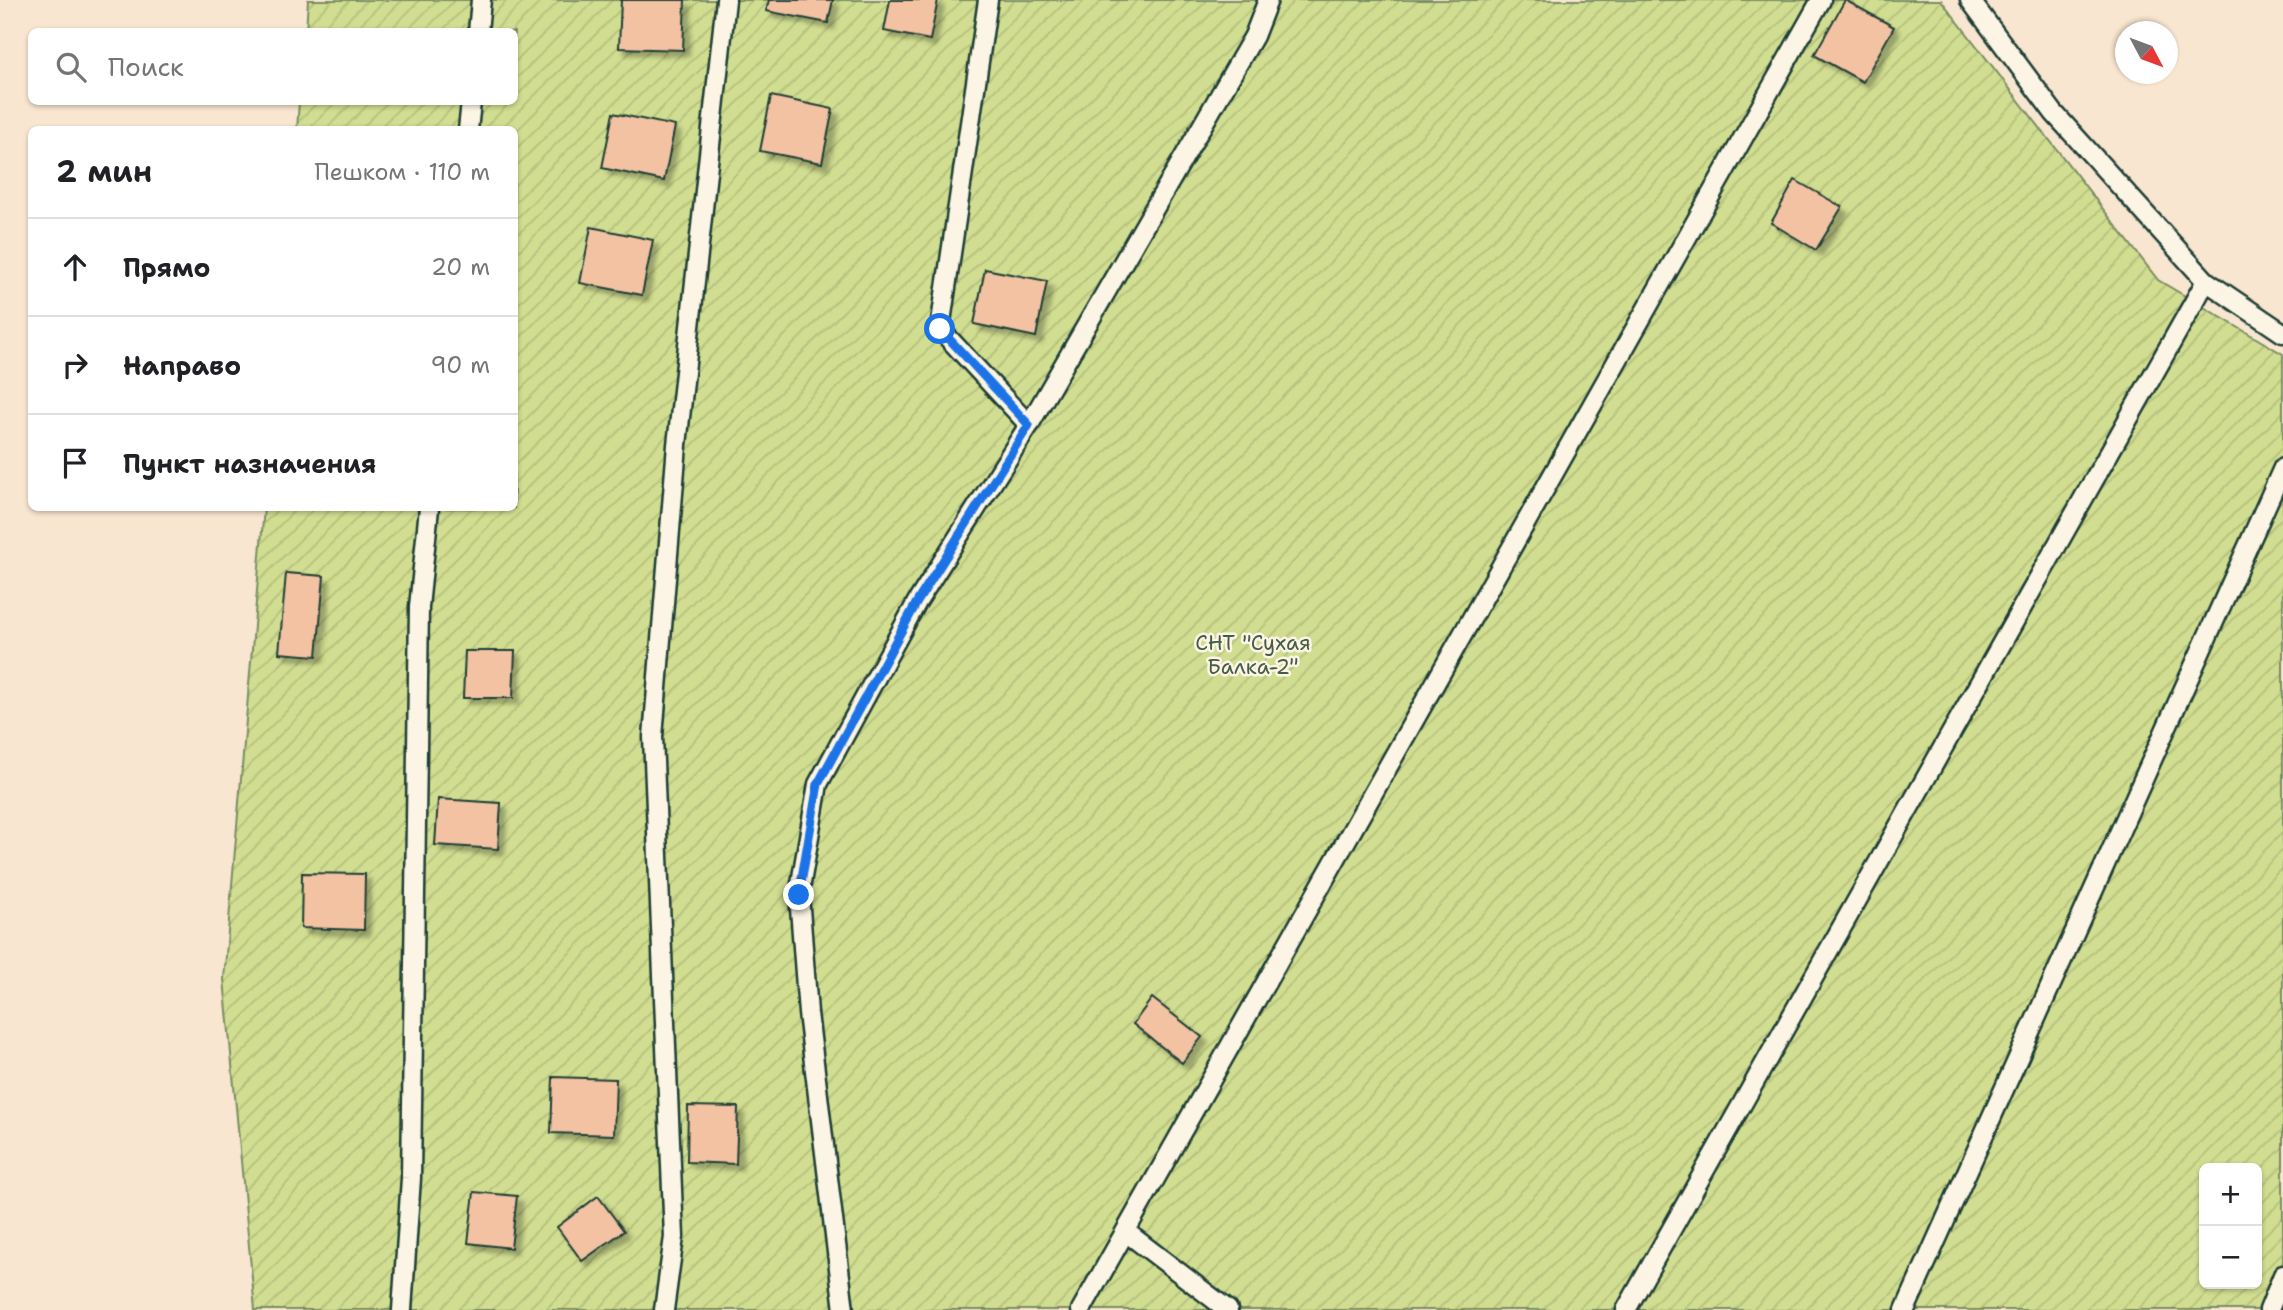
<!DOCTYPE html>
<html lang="ru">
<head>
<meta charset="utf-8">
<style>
	:root { --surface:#fff; --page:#f6f6f6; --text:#202124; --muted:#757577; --line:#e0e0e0 }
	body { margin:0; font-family:"Shantell Sans",sans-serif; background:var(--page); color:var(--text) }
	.controls { position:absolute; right:21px; bottom:21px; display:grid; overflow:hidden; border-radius:10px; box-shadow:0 2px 5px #0004 }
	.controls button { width:63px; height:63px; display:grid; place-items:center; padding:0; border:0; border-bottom:2px solid var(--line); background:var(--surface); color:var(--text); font:35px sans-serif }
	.compass { position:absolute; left:2115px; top:21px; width:63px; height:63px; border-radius:50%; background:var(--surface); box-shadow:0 2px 5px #0004; rotate:131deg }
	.stop { position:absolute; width:21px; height:21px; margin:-16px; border:5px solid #1a73e8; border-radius:50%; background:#fff }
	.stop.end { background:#1a73e8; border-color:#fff; box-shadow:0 2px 7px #0008 }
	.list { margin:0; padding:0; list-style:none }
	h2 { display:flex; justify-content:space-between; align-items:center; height:91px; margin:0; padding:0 28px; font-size:30px }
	h2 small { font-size:23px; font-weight:400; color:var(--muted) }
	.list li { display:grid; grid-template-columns:46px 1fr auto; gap:21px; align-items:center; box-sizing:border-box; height:98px; padding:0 28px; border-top:2px solid var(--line) }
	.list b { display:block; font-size:26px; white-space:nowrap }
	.list em { font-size:23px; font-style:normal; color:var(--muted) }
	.icon { flex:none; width:38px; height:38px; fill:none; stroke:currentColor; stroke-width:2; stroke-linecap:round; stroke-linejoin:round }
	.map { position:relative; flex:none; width:2283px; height:1310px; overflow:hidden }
	.search { position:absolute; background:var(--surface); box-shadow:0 2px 5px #0004; left:28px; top:28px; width:490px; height:77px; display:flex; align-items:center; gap:18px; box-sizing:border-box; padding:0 24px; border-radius:10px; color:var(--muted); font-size:26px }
	.panel { position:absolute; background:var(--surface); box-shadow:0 2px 5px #0004; left:28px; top:126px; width:490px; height:385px; border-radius:10px }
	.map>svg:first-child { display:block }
	.garden { fill:url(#garden-furrows); stroke:#788d62; stroke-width:2; fill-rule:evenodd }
	.building { fill:#f3c2a3; stroke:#1f3d34; stroke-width:2; filter:url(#shadow) }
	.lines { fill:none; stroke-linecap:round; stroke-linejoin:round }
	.lane-casing { stroke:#1f3d34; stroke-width:23 }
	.lane { stroke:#fcf5e5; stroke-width:18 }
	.route { stroke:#1a73e8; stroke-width:9 }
	.labels { text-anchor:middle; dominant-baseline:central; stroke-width:5; stroke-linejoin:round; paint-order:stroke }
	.park-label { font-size:21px; fill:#435d46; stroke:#fcf5e5 }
</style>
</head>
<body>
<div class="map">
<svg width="2283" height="1310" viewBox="0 0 2283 1310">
	<defs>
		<pattern id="garden-furrows" width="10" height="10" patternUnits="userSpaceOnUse" patternTransform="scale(1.75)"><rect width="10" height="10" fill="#d1dd90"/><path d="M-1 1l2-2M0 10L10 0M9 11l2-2" fill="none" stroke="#b3bf7d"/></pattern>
		<filter id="shadow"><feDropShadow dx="6" dy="6" stdDeviation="2" flood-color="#0004"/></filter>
	</defs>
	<rect width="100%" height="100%" fill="#f9e6d1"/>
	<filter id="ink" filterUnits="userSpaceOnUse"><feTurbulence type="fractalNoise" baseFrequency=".0143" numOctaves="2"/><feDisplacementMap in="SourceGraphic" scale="14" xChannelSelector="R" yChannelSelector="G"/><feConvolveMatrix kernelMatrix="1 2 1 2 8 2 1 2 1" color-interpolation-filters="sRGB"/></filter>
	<g filter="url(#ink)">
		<path class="garden" d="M308,0H1941L2158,280L2283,354V1310H255L224,979L264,508H514V130L297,129L299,102H514V32L306,31ZM2204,1168H2257V1284H2204Z"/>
		<g class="building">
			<path d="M621,0H685L683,50L619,48Z"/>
			<path d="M769,0H833L828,23L766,11Z"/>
			<path d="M890,0H938L930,40L884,31Z"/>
			<path d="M1845,0L1894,27L1863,82L1814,55Z"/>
			<path d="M771,96L833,109L822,163L760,151Z"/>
			<path d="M613,113L675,126L664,181L602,168Z"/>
			<path d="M1795,180L1842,207L1816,250L1771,223Z"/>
			<path d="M591,227L653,240L642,295L580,283Z"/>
			<path d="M985,269L1047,281L1036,337L974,324Z"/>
			<path d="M286,573L324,576L317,656L279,653Z"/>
			<path d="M465,651H515L513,698H463Z"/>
			<path d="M438,799L501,803L498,849L435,845Z"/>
			<path d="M302,873L365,874L364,930L301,928Z"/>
			<path d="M1152,998L1202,1037L1182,1063L1133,1024Z"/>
			<path d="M553,1077L616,1079L614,1135L551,1133Z"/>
			<path d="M688,1106L738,1107L736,1164L687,1162Z"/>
			<path d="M474,1192L517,1196L511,1248L468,1243Z"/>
			<path d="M598,1196L624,1231L582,1261L557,1227Z"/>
		</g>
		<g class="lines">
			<g class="lane-casing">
				<g id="lane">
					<path d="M988,0L940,329L1029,425"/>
					<path d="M1970,0L2054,113L2206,281L2283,333"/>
					<path d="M478,32L481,0"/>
					<path d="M468,130L471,102"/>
					<path d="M1126,1232L1228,1310"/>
					<path d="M402,1310L411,1178L419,607L429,508"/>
					<path d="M664,1310L674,1237L653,737L677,445L726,0"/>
					<path d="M844,1310L808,1013L799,895L818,784L917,602L1029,425L1254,36L1268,0"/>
					<path d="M1081,1310L1821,0"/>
					<path d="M1626,1310L2206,281"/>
					<path d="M1905,1310L2283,468"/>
					<path d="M2269,1310L2283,1275"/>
				</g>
			</g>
			<use href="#lane" class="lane"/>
		</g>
	</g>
	<g class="lines" filter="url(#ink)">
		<path class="route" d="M799,895L818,784L917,602L1029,425L940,329"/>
	</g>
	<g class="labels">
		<g class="park-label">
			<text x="1253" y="643">СНТ "Сухая<tspan x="1253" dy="24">Балка-2"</tspan></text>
		</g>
	</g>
</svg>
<div class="controls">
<button>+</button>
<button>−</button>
</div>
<svg class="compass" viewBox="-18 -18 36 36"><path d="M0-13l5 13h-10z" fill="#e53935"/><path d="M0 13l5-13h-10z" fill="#757577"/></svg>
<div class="stop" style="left:940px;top:329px"></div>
<div class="stop end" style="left:799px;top:895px"></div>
<div class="search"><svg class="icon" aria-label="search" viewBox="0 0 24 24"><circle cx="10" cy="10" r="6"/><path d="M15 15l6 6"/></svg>Поиск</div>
<section class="panel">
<h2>2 мин<small>Пешком · 110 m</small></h2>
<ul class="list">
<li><svg class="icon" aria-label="ahead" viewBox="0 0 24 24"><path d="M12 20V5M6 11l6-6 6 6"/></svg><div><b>Прямо</b></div><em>20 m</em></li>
<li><svg class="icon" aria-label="right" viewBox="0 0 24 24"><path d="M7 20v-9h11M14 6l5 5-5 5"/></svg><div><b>Направо</b></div><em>90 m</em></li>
<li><svg class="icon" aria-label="arrive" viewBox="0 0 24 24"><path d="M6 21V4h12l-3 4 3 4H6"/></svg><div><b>Пункт назначения</b></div></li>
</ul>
</section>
</div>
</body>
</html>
